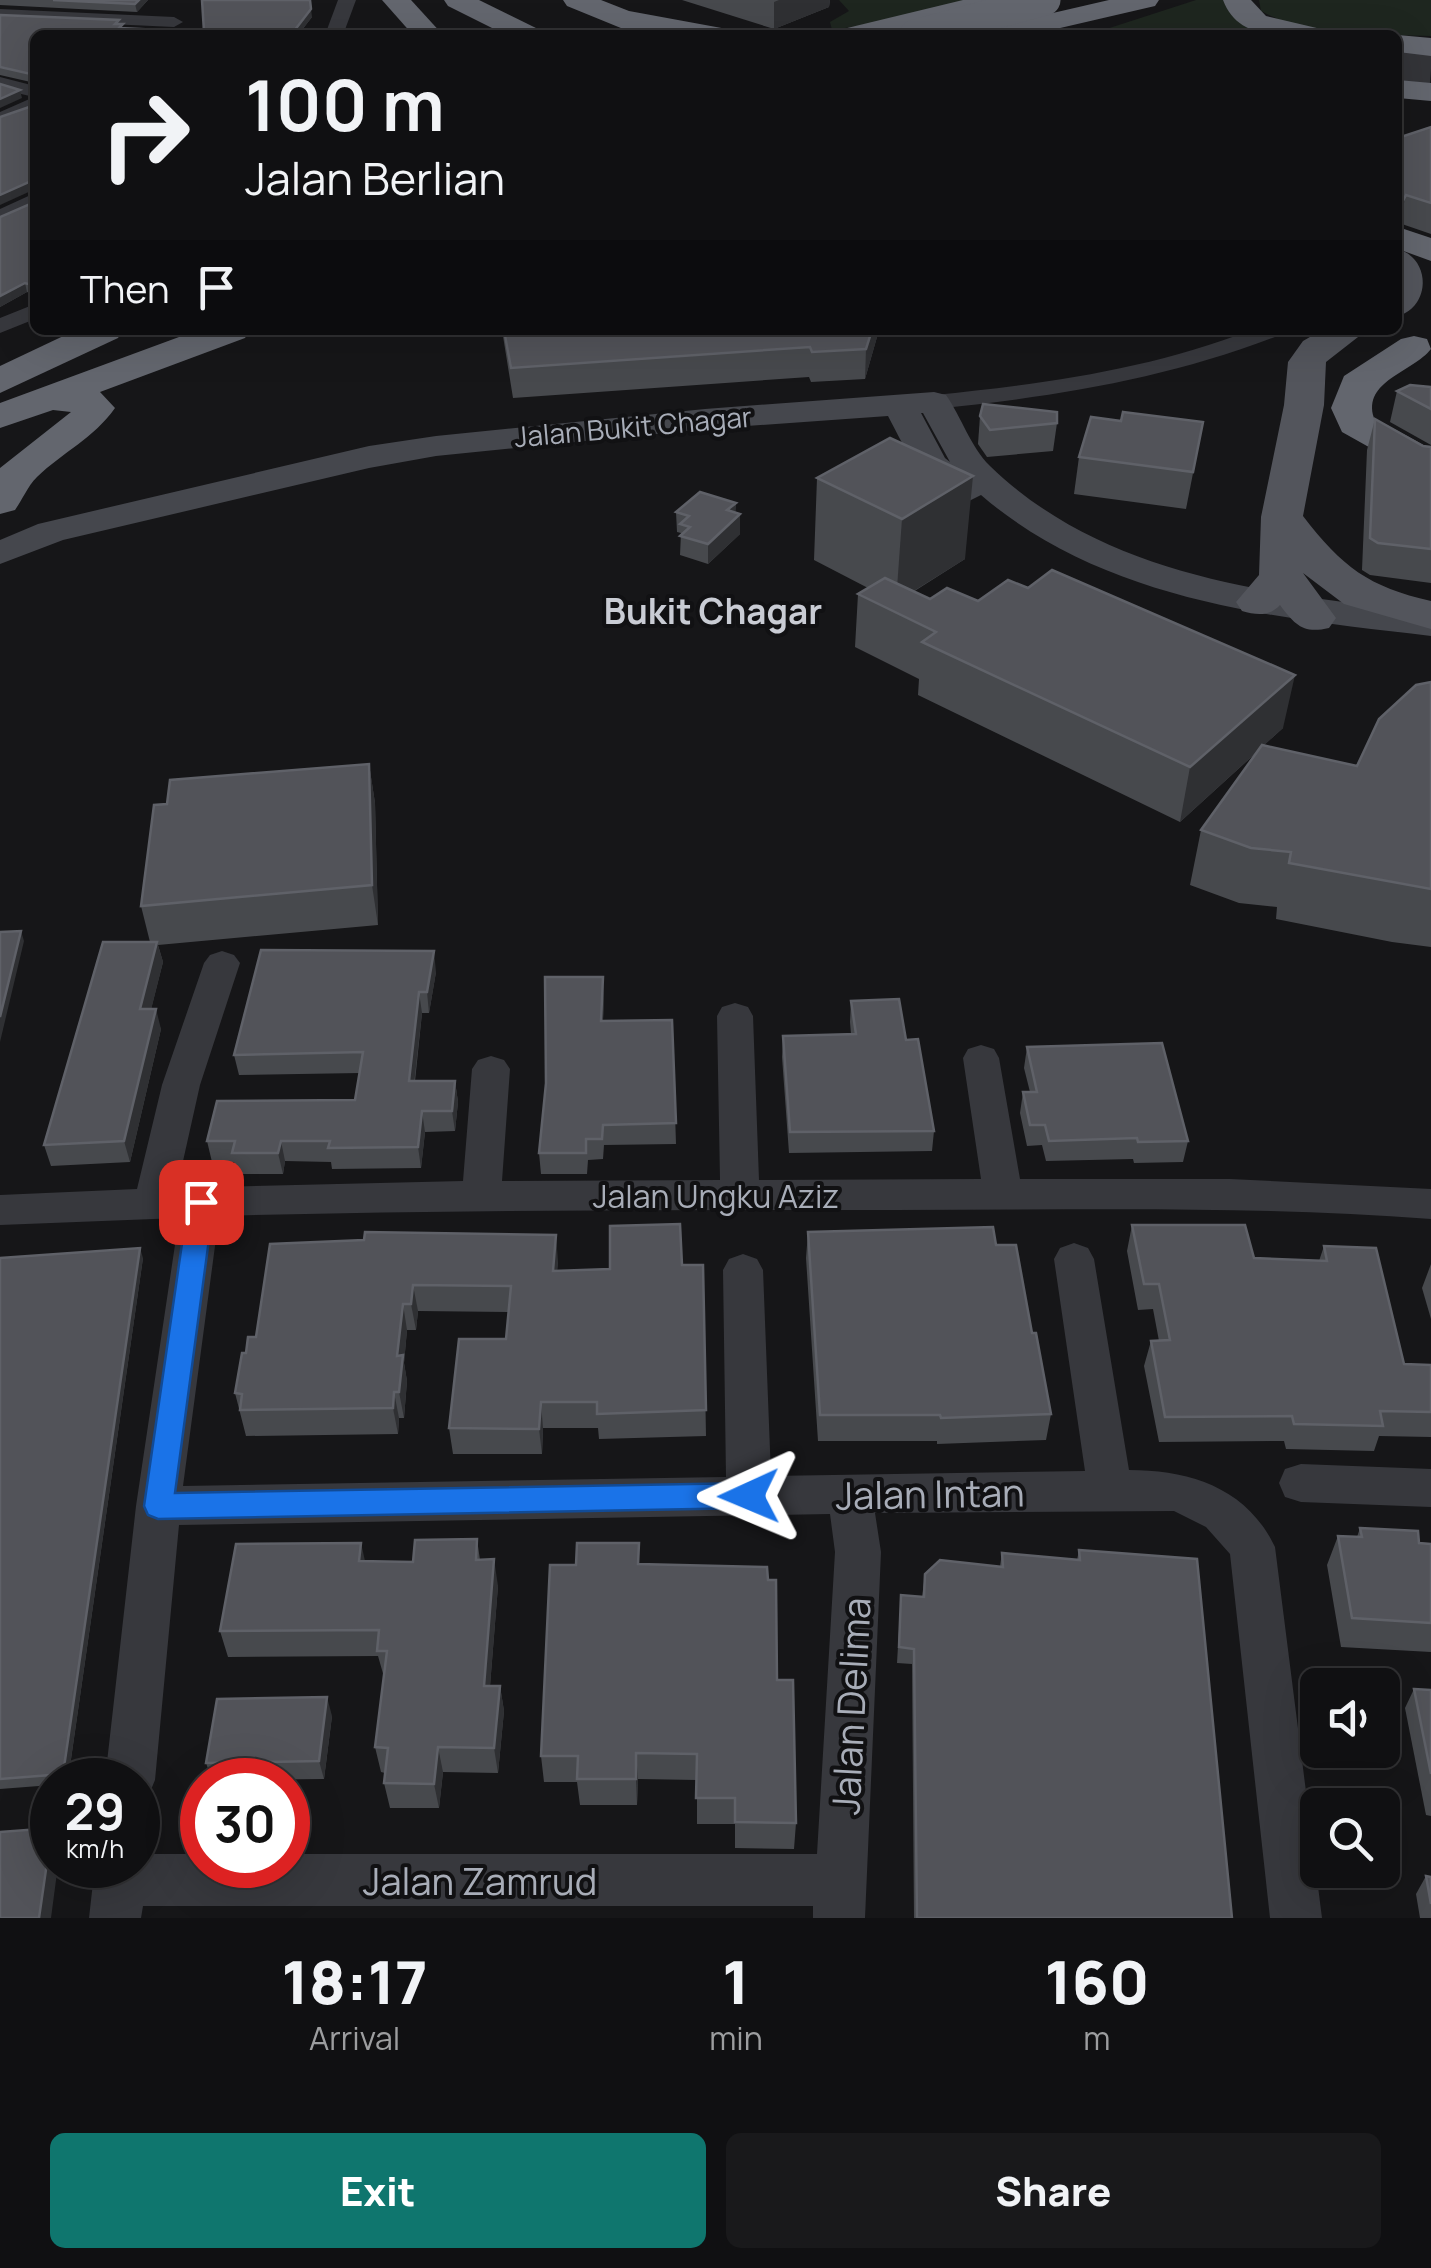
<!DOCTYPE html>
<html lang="en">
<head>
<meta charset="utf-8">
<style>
  :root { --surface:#101012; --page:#19191b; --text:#f1f3f6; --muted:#9c9d9f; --line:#303032; --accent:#0f766e }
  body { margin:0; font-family:Manrope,sans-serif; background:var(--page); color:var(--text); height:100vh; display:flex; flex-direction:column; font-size:38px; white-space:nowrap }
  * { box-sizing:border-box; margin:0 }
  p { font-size:32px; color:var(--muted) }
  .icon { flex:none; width:55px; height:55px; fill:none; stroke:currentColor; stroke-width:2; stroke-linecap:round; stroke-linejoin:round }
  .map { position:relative; height:1918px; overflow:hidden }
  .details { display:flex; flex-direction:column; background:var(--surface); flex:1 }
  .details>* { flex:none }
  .guide { position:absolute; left:30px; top:30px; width:1372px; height:305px; border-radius:15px; box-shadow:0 10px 40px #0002,0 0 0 2px var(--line); background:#101012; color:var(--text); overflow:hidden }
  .controls { position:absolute; left:1300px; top:1668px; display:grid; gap:20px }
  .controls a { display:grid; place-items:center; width:100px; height:100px; border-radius:15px; background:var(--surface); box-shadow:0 10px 40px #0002,0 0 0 2px var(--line); font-size:50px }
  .speed { position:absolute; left:30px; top:1758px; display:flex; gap:20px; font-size:50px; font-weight:700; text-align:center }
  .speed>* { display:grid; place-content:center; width:130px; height:130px; border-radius:50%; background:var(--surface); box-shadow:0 10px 40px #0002,0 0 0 2px var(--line); line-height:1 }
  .speed small { font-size:25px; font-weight:400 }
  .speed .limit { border:15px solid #d22; background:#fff; color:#111 }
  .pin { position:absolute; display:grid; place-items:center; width:85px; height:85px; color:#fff; margin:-42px; border-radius:20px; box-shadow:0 5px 15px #0006 }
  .me { position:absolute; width:110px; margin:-55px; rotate:269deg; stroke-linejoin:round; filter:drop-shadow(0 0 8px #0008) }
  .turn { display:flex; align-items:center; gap:35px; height:210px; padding:0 50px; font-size:45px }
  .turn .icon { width:130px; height:130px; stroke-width:2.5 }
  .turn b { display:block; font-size:70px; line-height:85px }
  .then { display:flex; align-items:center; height:95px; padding:0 50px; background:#0003; gap:20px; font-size:38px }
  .eta { display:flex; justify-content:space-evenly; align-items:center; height:170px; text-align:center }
  .eta b { font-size:60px; font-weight:800; line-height:70px }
  .action { display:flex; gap:20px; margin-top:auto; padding:20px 50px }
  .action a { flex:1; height:115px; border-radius:15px; background:var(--accent); color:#fff; font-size:40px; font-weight:800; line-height:115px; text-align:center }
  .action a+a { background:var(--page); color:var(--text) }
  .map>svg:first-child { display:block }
</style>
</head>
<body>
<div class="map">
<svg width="1431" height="1918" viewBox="0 0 1431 1918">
  <rect width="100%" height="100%" fill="#161618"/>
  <!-- green -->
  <g fill="#1e261f">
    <path d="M839 0H975L903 19 832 30 830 22 849 11Z"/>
    <path d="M1196 0H1225C1228 25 1259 29 1279 35H1088Z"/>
    <path d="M1259 0H1431V36C1373 34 1313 39 1261 11Z"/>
  </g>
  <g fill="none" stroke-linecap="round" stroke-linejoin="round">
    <!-- highway-tunnel -->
    <path stroke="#333438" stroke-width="31" stroke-dasharray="31 16" stroke-linecap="butt" d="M1401 67 1431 69"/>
    <!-- street -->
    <g fill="#37383d" fill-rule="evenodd">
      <path d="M338 0H356L343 35H325Z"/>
      <path d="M0 9 174 17 183 22 174 27 0 19Z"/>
      <path d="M0 77 35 86V110L0 125V112L34 97 0 89Z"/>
      <path d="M35 193V207L0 223V209Z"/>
      <path d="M35 304V319L0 333V318Z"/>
      <path d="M1251 330H1284L1280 335C1168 379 1053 397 934 409L922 402 934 395C1042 384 1149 370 1251 330Z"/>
      <path d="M222 951 234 955 240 963 200 1085 177 1188 463 1181 472 1069 478 1060 491 1056 504 1060 510 1069 502 1181 720 1180 717 1016 722 1007 735 1003 748 1007 753 1016 759 1180 981 1179 963 1058 968 1049 981 1045 994 1049 999 1058 1020 1179H1230L1431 1189V1219C1252 1205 1073 1210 893 1210 668 1210 444 1210 219 1216L183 1486 726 1477 723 1270 729 1259 743 1254 757 1259 763 1270 771 1476 1085 1471 1054 1259 1060 1248 1074 1243 1088 1248 1094 1259 1129 1470C1190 1470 1247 1488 1275 1547L1322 1918H1270L1230 1554 1206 1527 1174 1511 875 1513 881 1552 865 1918H813V1906H143L141 1918H89L95 1865H138V1846L142 1854H202V1865H288V1854H817L835 1552 830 1514 179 1525 155 1780 148 1797 138 1801V1780H105L136 1506 179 1218 0 1225V1195L137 1189 162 1085 204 963 210 955Z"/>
      <path d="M1301 1464 1431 1469V1507L1301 1502 1285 1497 1279 1483 1285 1469Z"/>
    </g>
    <!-- secondary -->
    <path fill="#45474d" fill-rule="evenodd" d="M934 392 946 395C962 418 970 446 990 466 1107 579 1277 595 1431 612V636C1275 618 1104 601 981 495L965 503C924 493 906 450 888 416L705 429 436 456 369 468 63 540 0 564V540L38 524 369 446 436 436 705 409ZM921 413H923L950 462 945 458Z"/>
    <!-- primary -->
    <g fill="#53555c" fill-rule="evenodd">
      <path d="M1398 249C1431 259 1431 306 1398 316Z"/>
      <path d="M1322 330H1367L1326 362 1324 405 1303 516C1342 567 1369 587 1431 601V629L1344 604 1303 573 1336 618 1329 628C1303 634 1295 625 1280 605 1269 617 1256 615 1242 611L1236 602 1259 575 1261 517 1284 405 1288 362 1303 341Z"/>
    </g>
    <!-- highway -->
    <g fill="#63666e" fill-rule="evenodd">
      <path d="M382 0H411L443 35H413Z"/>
      <path d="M444 0H479L538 29 542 35H506L448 6Z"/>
      <path d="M563 0H601L629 11 727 29 731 35H638L567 6Z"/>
      <path d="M963 0H987L991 5 987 11 888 35H839L843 29Z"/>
      <path d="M1109 0H1159L1155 6 1030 35H979L983 29Z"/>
      <path d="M1223 0H1251L1266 16 1321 29 1325 35C1288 35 1239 43 1223 0Z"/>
      <path d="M1398 35 1431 38V56L1398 52Z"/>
      <path d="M1398 80 1431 83V101L1398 98Z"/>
      <path d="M1398 227 1431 238V261L1398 249Z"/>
      <path d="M76 330H123L118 338 0 393V366Z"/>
      <path d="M198 330H250L245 338 100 392 115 408C94 438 63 452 37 477 27 487 23 499 15 510L0 514V468L71 412 53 410 0 428V403Z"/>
      <path d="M1414 336 1427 339 1431 349C1413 372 1362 381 1374 418L1431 449V477L1417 474 1342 432 1331 408 1344 376 1401 339Z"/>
    </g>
    <!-- highway-bridge -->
    <path stroke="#63666e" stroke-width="31" d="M915 35 1045 0"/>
  </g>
  <!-- wall -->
  <g fill="#47494d">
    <path d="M0 0H148L137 12 0 5Z"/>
    <path d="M682 0H830L829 7 774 29Z"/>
    <path d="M0 15 119 24 123 28 204 32 312 17 298 35H35V83L0 75Z"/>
    <path d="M1431 127V234L1399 223 1398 227V138Z"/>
    <path d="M35 195V295L27 292 0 307V217L35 202Z"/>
    <path d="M502 330H879L865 379 811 382 809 377 513 398Z"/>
    <path d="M1431 387V445L1390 422 1397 391Z"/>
    <path d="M980 416 1057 423 1053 451 987 457 978 444Z"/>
    <path d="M1375 419 1423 446 1431 447V583L1370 575 1362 570 1367 450Z"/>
    <path d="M1203 422 1186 509 1074 494 1079 457Z"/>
    <path d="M890 438 965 559 913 592 930 599 978 601 1283 728 1264 745 1357 766 1431 682V947L1392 942 1276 919 1277 907 1239 903 1190 885 1201 830 1258 751 1180 822 918 695 919 679 855 647 858 594 868 588 814 560 817 478Z"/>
    <path d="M736 503 735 513 740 534 708 564 680 555 681 533 677 532 676 512Z"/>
    <path d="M369 764 375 803 378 925 158 945 163 962 151 1009 161 1029 130 1162 51 1166 44 1145 150 942 141 906Z"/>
    <path d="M436 972 429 1013H422L415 1081H455L458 1102 455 1131 425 1132 421 1168 332 1169 331 1162 285 1161 283 1174H237L234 1162H212L207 1141 355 1100 360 1073 239 1075 234 1055Z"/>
    <path d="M604 997 603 1021 672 1020 676 1144 604 1145 603 1159 588 1160 587 1174H541L539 1153Z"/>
    <path d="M851 1001 906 1040 934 1131 932 1151 789 1153 782 1057 783 1036 851 1034 850 1022Z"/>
    <path d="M1027 1047 1188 1141 1183 1162 1134 1163 1133 1159 1046 1161 1042 1145 1027 1146 1020 1113 1023 1092H1030L1024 1068Z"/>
    <path d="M1132 1225 1254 1258 1319 1261 1324 1246 1404 1364 1431 1365V1437L1379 1436 1374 1451 1286 1449 1284 1441 1159 1442 1144 1366 1151 1341H1159L1153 1309 1138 1310 1127 1251Z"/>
    <path d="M808 1232 996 1245 1032 1333 1051 1414 1046 1440 937 1444V1441H818L806 1258Z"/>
    <path d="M270 1244 558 1261 557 1271 703 1265 706 1436 599 1439 598 1428H543L542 1454H453L449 1428 506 1339 508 1312 418 1311 416 1330H407L404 1363 407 1381 404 1418H399L398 1434 246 1436 235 1393 246 1353 256 1337Z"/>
    <path d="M0 1258H143L68 1780H52V1785L0 1789Z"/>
    <path d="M1431 1264V1319L1422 1288Z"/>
    <path d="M1360 1528 1419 1543 1431 1544V1652L1341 1647 1327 1565 1338 1536 1357 1537Z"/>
    <path d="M477 1539 480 1560 498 1586 490 1686H500L504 1711 498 1773 443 1772 439 1808H390L384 1783 385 1773 381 1772 375 1747 384 1677 378 1656 228 1657 220 1631 365 1561 413 1562Z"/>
    <path d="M1079 1550 1232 1918H914L912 1664 897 1663 901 1595 922 1597 925 1574 1000 1566 1002 1553 1077 1560Z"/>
    <path d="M640 1564 777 1680 796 1823 794 1849 735 1848V1824H697V1780L638 1779 637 1805H580L577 1782H544L541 1756Z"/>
    <path d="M1414 1689 1431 1690V1816L1426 1815 1405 1708Z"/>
    <path d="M332 1716 324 1779 212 1780 206 1763Z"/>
    <path d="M1426 1876 1431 1877V1918H1420L1416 1894Z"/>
  </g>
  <!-- shaded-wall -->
  <g fill="#2f3033">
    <path d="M139 0H148L137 12 135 4Z"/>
    <path d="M779 0H830L829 7 774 29V2Z"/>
    <path d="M311 9 312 17 298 35H291Z"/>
    <path d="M20 90 22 98 0 108V99Z"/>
    <path d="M31 181 33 190 0 205V195Z"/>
    <path d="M1406 195 1398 227 1401 205Z"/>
    <path d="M25 283 27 292 0 307V296Z"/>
    <path d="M872 330H879L865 379 866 349Z"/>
    <path d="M973 476 965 559 896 602 902 519Z"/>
    <path d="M736 503 735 519 740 514V534L708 564V544L727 510Z"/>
    <path d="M1295 675 1283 728 1180 822 1190 767Z"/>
    <path d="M369 764 375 803 378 925 372 885Z"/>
    <path d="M21 931 24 941 0 1042V1017Z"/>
    <path d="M157 942 163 962 146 1030 140 1009Z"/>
    <path d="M434 951 436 972 429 1013 427 992Z"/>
    <path d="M603 977 604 997 602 1042 601 1021Z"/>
    <path d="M419 992 422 1013 412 1102 409 1081Z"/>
    <path d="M156 1009 161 1029 130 1162 124 1141Z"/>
    <path d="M455 1081 458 1102 455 1131 452 1111Z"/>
    <path d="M422 1111 425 1132 421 1168 418 1147Z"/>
    <path d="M281 1141 285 1161 283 1174 278 1153Z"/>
    <path d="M556 1235 558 1261 555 1297 553 1271Z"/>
    <path d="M140 1248 143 1258 68 1780H65L63 1774Z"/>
    <path d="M413 1285 418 1311 416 1330 411 1304Z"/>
    <path d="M403 1304 407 1330 404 1363 407 1381 404 1418 399 1392 397 1356Z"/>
    <path d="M394 1392 399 1418 398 1434 393 1408Z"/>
    <path d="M541 1402 543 1428 542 1454 539 1429Z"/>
    <path d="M361 1543 367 1570 359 1561Z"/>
    <path d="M494 1559 498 1586 488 1711 484 1686Z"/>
    <path d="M500 1686 504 1711 498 1773 494 1748Z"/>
    <path d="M327 1697 332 1716 324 1779 319 1761Z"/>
    <path d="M438 1747 443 1772 439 1808 434 1784Z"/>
    <path d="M636 1753 638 1779 637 1805 636 1779Z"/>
    <path d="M52 1828V1865H58L51 1918H39Z"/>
  </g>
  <!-- building -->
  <g fill="#525359" stroke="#5f6168" stroke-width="2.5">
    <path d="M53 0H139L135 4Z"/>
    <path d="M202 0H310L311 9 291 35H35V75L0 67V15L119 20 115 24H123L119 28 204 32Z"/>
    <path d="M0 84 20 90 0 99Z"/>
    <path d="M35 98V182L31 181 0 195V117L35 105Z"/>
    <path d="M1431 127V203L1406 195 1401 205 1398 204V138Z"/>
    <path d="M35 195V286L25 283 0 296V217L35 202Z"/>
    <path d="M504 330H872L866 349 812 352 810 347 511 368Z"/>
    <path d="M1410 385 1431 387V409L1397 391Z"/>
    <path d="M983 404 1057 412V423L990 430 980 416Z"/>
    <path d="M1123 412 1203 422 1193 472 1079 457 1091 417 1121 421Z"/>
    <path d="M1375 419 1423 446 1431 447V549L1378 543 1370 538Z"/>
    <path d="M890 438 973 476 902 519 817 478Z"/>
    <path d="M700 492 736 503 727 510 740 514 708 544 680 536 690 527 680 524 689 516 676 512Z"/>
    <path d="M1052 570 1295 675 1190 767 922 642 936 632 858 594 885 578 930 599 947 588 978 601 1008 580 1028 588Z"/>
    <path d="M1431 682V889L1289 863 1291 852 1251 848 1201 830 1262 745 1357 766 1379 719 1416 685Z"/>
    <path d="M369 764 372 885 141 906 154 805 167 804 170 780Z"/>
    <path d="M21 931 0 1017V932Z"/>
    <path d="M103 942H157L140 1009H156L124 1141 44 1145Z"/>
    <path d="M261 950 434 951 427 992H419L409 1081H455L452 1111H422L418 1147 328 1148 330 1141H281L278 1153H232L235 1141H207L217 1101 355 1100 363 1052 234 1055Z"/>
    <path d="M545 977H603L601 1021 672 1020 676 1123 603 1125 602 1139H586V1153H539L546 1083Z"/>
    <path d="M899 999 906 1040 918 1039 934 1131 790 1132 783 1036 856 1034 851 1001Z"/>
    <path d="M1162 1043 1188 1141 1138 1142 1137 1138 1049 1141 1045 1125H1030L1023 1092H1037L1027 1047Z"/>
    <path d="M680 1224 682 1265H703L706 1410 597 1414V1402H541L539 1429 449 1428 459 1339H506L511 1286 413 1285 411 1304H403L397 1356 403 1355 399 1392H394L393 1408 240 1410 242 1394 235 1393 242 1353H246L248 1337H256L270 1244 364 1240 365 1232 556 1235 553 1271 610 1269V1226Z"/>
    <path d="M1132 1225H1245L1254 1258 1327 1261 1324 1246 1376 1248 1404 1364 1431 1365V1412L1380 1411 1383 1426 1294 1424 1292 1416 1165 1417 1151 1341 1170 1340 1159 1284H1144Z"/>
    <path d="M993 1227 996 1245H1016L1032 1333H1036L1051 1414 941 1418 940 1415H820L808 1232Z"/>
    <path d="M140 1248 63 1774 0 1779V1258Z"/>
    <path d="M1360 1528 1418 1531 1419 1543 1431 1544V1623L1352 1618 1338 1536 1362 1537Z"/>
    <path d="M477 1539 476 1560 494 1559 484 1686H500L494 1748 438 1747 434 1784 384 1783 388 1748 375 1747 387 1651H377L379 1630 220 1631 236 1544 361 1543 359 1561 413 1562 415 1540Z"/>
    <path d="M577 1543H639L638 1564 767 1567 768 1580H776L777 1680H793L796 1823 735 1822V1798H696L697 1754 636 1753V1779H577L578 1756H541L550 1565H576Z"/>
    <path d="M1079 1550 1197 1559 1232 1918H917L914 1649 899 1647 901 1595 924 1597 925 1574 940 1560 1003 1567 1002 1553 1080 1560Z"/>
    <path d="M1414 1689 1431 1690V1774Z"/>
    <path d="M327 1697 319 1761 206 1763 217 1699Z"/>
    <path d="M52 1828 39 1918H0V1832Z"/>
    <path d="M1426 1876 1431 1877V1904Z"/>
  </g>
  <!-- route -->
  <path fill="#1a73e8" stroke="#114b97" stroke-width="2.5" d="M201 1192 210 1195 214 1202 175 1493 749 1483 760 1487 764 1496 760 1504 749 1508 158 1519 148 1515 144 1506 188 1202 192 1195Z"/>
  <g text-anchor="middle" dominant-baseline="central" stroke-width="8" stroke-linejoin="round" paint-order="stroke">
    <!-- far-street labels -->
    <g font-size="28" fill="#a8adb8" stroke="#111113">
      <text transform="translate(633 426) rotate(-5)">Jalan Bukit Chagar</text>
    </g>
    <!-- street labels -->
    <g font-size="32" fill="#a8adb8" stroke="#111113">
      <text x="716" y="1196">Jalan Ungku Aziz</text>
    </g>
    <!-- neighbourhood labels -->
    <g font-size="35" font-weight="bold" fill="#c9ccd4" stroke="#111113">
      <text x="713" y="611">Bukit Chagar</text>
    </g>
    <!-- near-street labels -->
    <g font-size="38" fill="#a8adb8" stroke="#111113">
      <text transform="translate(930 1493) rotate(-1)">Jalan Intan</text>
      <text transform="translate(850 1706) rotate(-87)">Jalan Delima</text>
      <text x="480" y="1880">Jalan Zamrud</text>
    </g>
  </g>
</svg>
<div class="controls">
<a><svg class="icon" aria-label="sound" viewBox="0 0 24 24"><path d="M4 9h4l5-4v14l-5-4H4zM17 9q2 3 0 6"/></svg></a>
<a><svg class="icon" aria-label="search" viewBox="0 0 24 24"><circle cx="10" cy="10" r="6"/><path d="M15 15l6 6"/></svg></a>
</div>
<div class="speed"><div>29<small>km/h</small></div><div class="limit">30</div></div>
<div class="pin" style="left:201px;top:1202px;background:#d93025"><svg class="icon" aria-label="arrive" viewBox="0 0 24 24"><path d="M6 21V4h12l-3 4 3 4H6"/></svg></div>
<svg class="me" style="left:749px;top:1496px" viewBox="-20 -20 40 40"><path d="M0-17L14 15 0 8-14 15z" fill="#1a73e8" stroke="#fff" stroke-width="4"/></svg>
<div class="guide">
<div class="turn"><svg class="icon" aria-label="right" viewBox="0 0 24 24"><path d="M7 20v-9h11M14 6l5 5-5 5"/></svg><div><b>100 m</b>Jalan Berlian</div></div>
<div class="then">Then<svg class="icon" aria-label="arrive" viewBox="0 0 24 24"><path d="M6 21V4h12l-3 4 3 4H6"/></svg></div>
</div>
</div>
<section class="details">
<div class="eta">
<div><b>18:17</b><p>Arrival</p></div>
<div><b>1</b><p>min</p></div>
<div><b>160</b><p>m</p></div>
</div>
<div class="action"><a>Exit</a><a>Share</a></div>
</section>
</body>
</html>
